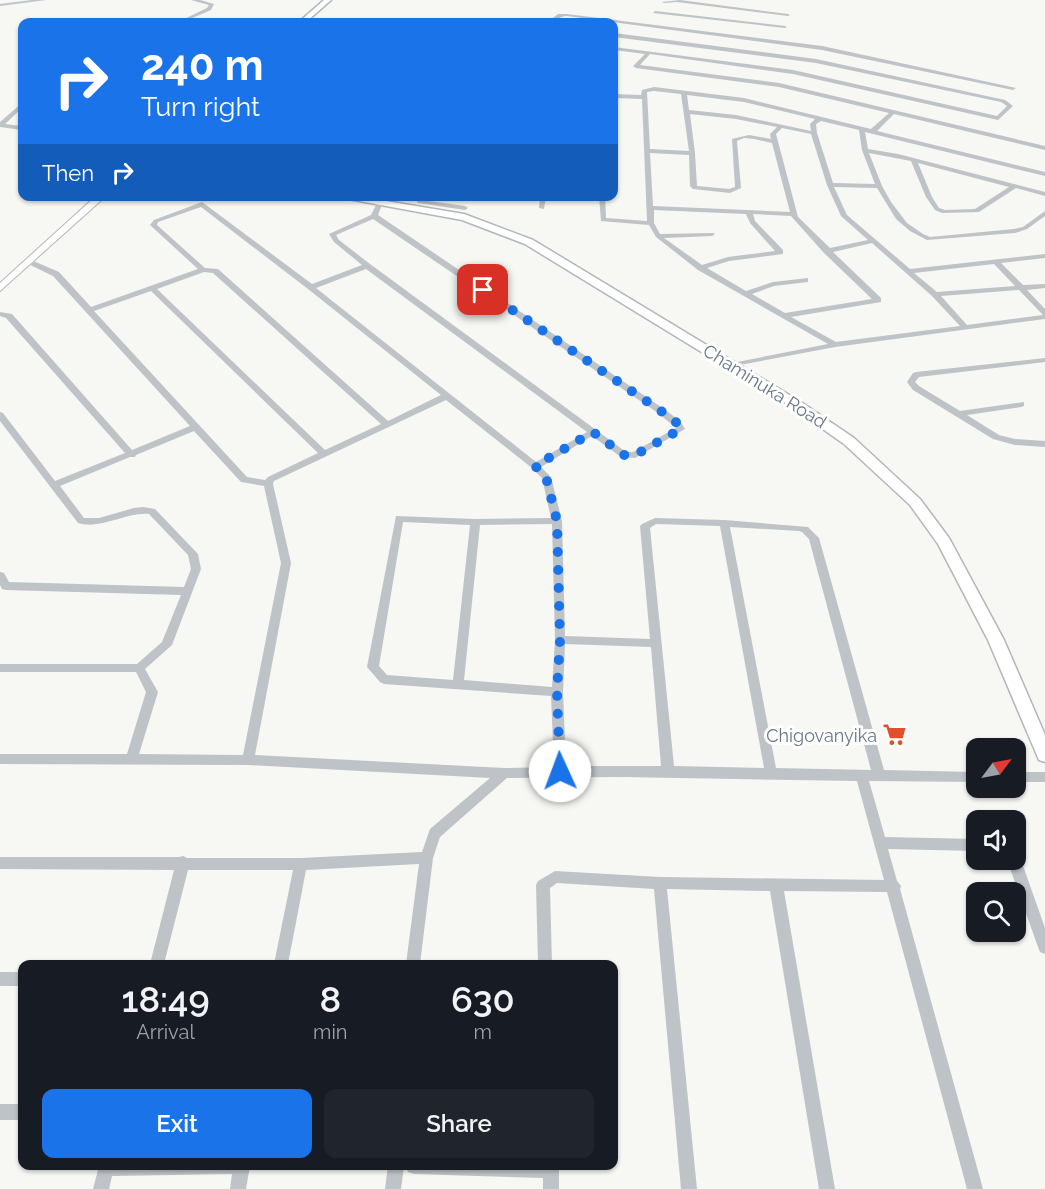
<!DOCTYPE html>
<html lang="en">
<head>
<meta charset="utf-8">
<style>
  :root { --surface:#171b24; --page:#20242c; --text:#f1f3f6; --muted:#9ea1a6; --accent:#1a73e8 }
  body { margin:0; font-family:Raleway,sans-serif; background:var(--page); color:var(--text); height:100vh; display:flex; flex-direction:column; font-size:22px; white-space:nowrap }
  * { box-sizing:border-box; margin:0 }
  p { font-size:20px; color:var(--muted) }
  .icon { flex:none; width:33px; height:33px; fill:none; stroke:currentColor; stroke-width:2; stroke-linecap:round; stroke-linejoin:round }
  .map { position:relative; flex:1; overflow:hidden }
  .details { position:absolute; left:18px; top:960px; width:600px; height:210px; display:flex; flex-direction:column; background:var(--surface); border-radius:12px; box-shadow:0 2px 4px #0004 }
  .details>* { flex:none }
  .hud { position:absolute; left:18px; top:18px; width:600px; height:183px; border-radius:12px; box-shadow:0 2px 4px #0004; background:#1a73e8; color:#fff; overflow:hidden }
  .needle { width:39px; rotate:58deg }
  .tools { position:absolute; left:966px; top:738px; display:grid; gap:12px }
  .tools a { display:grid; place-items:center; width:60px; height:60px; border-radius:12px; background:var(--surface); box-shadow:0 2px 4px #0004; font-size:30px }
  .pin { position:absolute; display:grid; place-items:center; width:51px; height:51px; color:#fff; margin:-26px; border-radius:12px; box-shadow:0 3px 9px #0006 }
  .me { position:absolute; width:66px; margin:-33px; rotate:358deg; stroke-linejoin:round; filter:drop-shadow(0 0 4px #0008) }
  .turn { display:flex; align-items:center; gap:21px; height:126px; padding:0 24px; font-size:27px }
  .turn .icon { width:78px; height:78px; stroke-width:2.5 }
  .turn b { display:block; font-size:42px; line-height:51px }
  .then { display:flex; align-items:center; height:57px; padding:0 24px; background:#0003; gap:12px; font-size:22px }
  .eta { display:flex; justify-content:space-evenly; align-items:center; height:102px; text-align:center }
  .eta b { font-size:36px; font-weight:600; line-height:42px }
  .primary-button { display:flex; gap:12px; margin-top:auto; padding:12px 24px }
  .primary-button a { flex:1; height:69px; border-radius:12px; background:var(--accent); color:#fff; font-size:24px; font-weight:600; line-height:69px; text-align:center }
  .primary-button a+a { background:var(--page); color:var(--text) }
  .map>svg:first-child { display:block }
</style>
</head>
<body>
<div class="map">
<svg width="1045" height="1189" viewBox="0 0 1045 1189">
  <rect width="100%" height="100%" fill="#f7f7f4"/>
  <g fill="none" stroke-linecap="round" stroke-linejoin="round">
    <defs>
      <path id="secondary" d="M96 196H106L0 291V283Z"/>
      <g id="primary">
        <path d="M324 0H331L306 22H299Z"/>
        <path d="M332 196H356L464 214 533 240 801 402 854 438 920 499 949 538 1004 640 1045 735V762L1039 760 988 640 938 544 910 505 844 444 793 408 525 244 462 220Z"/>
      </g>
    </defs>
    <!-- secondary casing -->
    <use href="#secondary" stroke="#b1b7bb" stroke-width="2"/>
    <!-- primary casing -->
    <use href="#primary" stroke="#b2b7bb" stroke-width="3"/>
    <!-- minor -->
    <g fill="#bec3c7" fill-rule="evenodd">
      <path d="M32 0H46L0 6V4Z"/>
      <path d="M191 0H200L214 4 211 10 183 22H178L207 8 209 5Z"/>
      <path d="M680 0 788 14 790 15 788 16 677 2 664 3 662 2Z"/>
      <path d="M655 11 785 26 787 27 785 28 653 13Z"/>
      <path d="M558 14H567L822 46 1016 88 1013 90 822 50 567 16C559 16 555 22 548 22Z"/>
      <path d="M614 33 816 59 1005 100 1013 106 998 120 793 74 650 54 640 65 779 83 1045 146V150L894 114 877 131 1045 172V176L865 132 868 149 898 154 1045 192V196L1016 188 979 212 942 213 935 210 926 197 911 161 869 153 882 186 891 202 907 223 923 234 930 237 1014 229 1023 227 1045 211V216L1027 229 1015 233 927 240 910 231 896 219 877 188 834 187 847 215 910 269 1045 254V258L1001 263 1023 285 1045 284V288L1027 290 1045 309V319L835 347 729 367V363H732L828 344 698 270 656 237 649 225 601 221 599 196H605L606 218 647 221 642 99 614 98V94L641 95 642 90 654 87 744 98 871 129 889 113 779 87 636 68 633 66 645 54 614 50V47L793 70 997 116 1007 106 1001 102 816 63 614 37ZM654 91 681 94 689 151 650 149 647 92ZM687 95 744 102 815 119 810 124 811 131 736 115 689 110ZM690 114 736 119 777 127 770 134 771 139 749 135 732 139 735 187 729 189 697 186 695 153ZM821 121 859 130 862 150 875 184 833 183 817 133 816 124ZM782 128 811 134 827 185 841 216 868 240 830 248 798 217 776 134ZM744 138 754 139 772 143 790 212 653 206 650 153 689 155 690 186 693 189 730 193 741 188 737 141ZM918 163 1009 187 975 209 945 210 939 208 932 197ZM654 210 746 214 750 223 775 251 728 257 702 265 664 238 712 236 714 235V233L660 234 654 223ZM753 214 791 216 824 253 872 299 785 313 752 294 774 286 808 282V278L773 282 746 291 707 268 729 261 783 254V250L755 221ZM872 243 932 296 960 326 836 342 791 317 881 302V298L833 252ZM994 264 1015 286 937 292 914 273ZM1019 290 1043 315 967 325 941 296Z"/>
      <path d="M22 103V108L5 124 22 126V130L0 127V122Z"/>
      <path d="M412 196H419L422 200 465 206 468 208 465 210 418 203Z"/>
      <path d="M540 196H546L544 209 539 208Z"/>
      <path d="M378 201 383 202 378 215 664 409 680 421 685 429 635 458 621 457 592 436 541 467 551 477 562 521 565 636 650 639 640 526 642 524 655 518 724 520 808 527 819 538 884 770 976 772V782L869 781 885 837 976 839V851L888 849 897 881 901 886 900 889 983 1189H967L887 892 784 891 835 1189H819L770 891 667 889 697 1189H681L654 889 557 883 550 888 552 964H538L536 885 538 881 555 871 660 877 884 880 857 781 622 777 507 778 440 837 433 858 420 964H406L419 864 306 870 288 964H274L293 870H188L164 964H150L174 870 0 869V857H179L183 856 187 858H301L422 852 430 829 490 778 248 765 0 764V754H127L146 692 136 672H0V664H137L162 642 181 595 6 590 2 589 0 585V572L4 573 9 582 184 587 191 569 188 555 149 514C124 512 103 530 78 523L0 421V412L3 413 55 481 125 453 6 318 0 316V312L12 314 132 450 190 426 53 276 24 262 31 260 59 272 91 307 198 269 150 225 154 220 202 202 312 284 362 265 334 242 329 234 371 215ZM201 207 308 289 441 395 388 421 218 269 205 268 157 225 158 222ZM373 219 658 413 676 428 633 452H626L370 264 339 240 336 235ZM366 269 587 432 536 462 316 288ZM204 272 213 273 381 424 325 450 157 289ZM151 291 318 453 268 477 265 480 247 477 94 311ZM446 400 532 468 542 478 551 518 475 519 396 516 367 667 380 682 384 684 551 696 554 767 504 768 255 755 291 563 273 484 274 481ZM194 431 241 482 264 486 281 563 243 755 139 754 158 692 145 669 172 645 201 569 198 554 155 509 143 507 134 508 99 518H84L60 486 130 457H135L136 455ZM403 522 470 525 453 680 387 675 379 666ZM552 524 555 640 552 687 464 680 480 525ZM656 524 720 526 764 768 674 766 650 528ZM730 527 799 531 802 532 809 539 871 770 776 768ZM565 644 651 647 661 766H566L563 692Z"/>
      <path d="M1045 358V362L919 377 915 382 919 386 960 411 1024 402V406L1021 407 967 415 999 435 1015 439 1045 441V447L1015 445 993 439 913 390 907 382 913 373 916 372Z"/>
      <rect x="1016" y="772" width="29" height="10"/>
      <path d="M1016 855 1019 856 1021 860 1045 928V954L1040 952 1038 947 1007 860H1016Z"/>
      <rect x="0" y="972" width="22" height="14"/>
      <rect x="0" y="1104" width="22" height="16"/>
      <path d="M99 1166H250L246 1189H230L232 1174 112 1176 109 1189H93Z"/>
      <path d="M388 1166H404L401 1189H385Z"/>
      <path d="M406 1166H559V1189H543V1178L414 1174 408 1172Z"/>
    </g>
    <!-- secondary -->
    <use href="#secondary" fill="#fff" fill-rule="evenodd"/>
    <!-- primary -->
    <use href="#primary" fill="#fff" fill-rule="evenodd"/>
  </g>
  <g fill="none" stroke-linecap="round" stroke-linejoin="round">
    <!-- route -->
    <path stroke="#1a73e8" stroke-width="10" stroke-dasharray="0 18" d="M483 290 661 411 677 423 681 429 635 455H624L593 432 535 466 546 477 557 521 560 640 557 692 560 771"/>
  </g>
  <!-- icons -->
  <defs>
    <symbol id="supermarket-bare" viewBox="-9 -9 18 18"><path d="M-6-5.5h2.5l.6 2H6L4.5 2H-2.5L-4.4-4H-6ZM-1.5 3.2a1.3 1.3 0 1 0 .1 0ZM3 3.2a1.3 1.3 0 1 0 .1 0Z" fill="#e0502c" stroke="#fff" stroke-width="2.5" paint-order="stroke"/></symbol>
  </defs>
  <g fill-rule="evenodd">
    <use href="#supermarket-bare" x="878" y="718" width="33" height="33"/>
  </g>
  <g text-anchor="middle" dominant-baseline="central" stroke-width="6" stroke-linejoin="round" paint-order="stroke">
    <!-- street labels -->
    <g font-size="18" fill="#677885" stroke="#fff">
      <text transform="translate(765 386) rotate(32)">Chaminuka Road</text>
    </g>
    <!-- poi labels -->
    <g font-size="18" fill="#677885" stroke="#fff" text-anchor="end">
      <text x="877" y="735">Chigovanyika</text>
    </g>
  </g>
</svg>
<div class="tools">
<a><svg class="needle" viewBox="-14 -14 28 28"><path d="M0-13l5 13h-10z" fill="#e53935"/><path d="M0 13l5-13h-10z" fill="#9ea1a6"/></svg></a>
<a><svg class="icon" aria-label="sound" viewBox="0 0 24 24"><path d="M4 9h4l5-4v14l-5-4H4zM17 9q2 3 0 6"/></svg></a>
<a><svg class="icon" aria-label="search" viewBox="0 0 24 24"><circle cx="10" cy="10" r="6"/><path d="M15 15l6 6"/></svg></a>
</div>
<div class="pin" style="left:483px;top:290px;background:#d93025"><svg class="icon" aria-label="arrive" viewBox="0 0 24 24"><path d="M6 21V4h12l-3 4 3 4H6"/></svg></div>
<svg class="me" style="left:560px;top:771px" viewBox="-20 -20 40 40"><circle r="19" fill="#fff"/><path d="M0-13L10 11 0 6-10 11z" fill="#1a73e8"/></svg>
<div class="hud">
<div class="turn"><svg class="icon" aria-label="right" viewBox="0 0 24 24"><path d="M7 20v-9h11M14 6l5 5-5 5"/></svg><div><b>240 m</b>Turn right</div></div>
<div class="then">Then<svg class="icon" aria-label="right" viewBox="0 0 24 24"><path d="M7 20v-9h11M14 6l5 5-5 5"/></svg></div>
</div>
<section class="details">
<div class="eta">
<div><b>18:49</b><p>Arrival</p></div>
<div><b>8</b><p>min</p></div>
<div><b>630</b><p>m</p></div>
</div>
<div class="primary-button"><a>Exit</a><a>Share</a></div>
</section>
</div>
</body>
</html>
